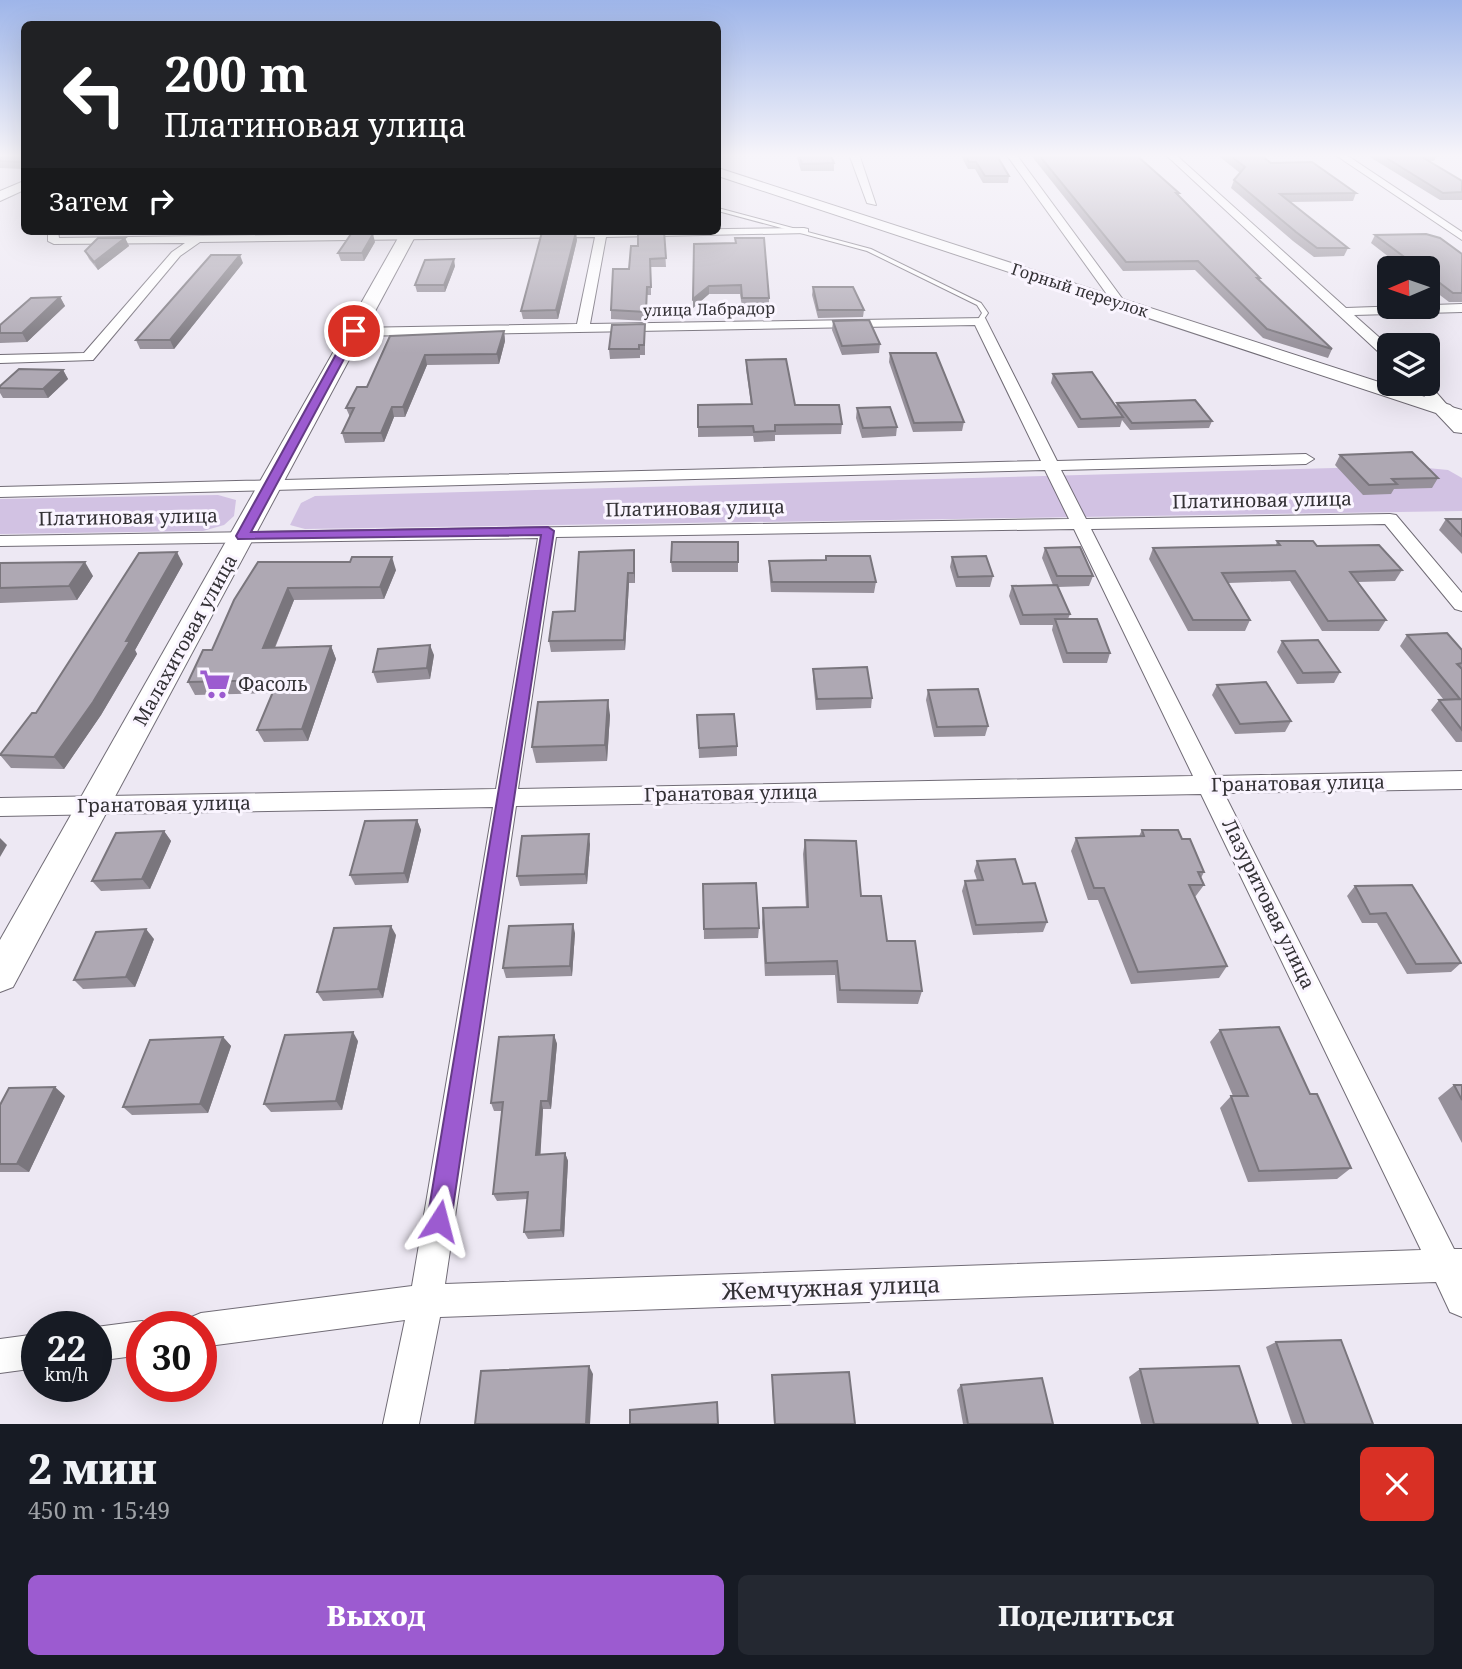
<!DOCTYPE html>
<html lang="ru">
<head>
<meta charset="utf-8">
<style>
  :root { --surface:#171b24; --page:#242831; --text:#f1f3f6; --muted:#9ea1a6; --accent:#9c5bd0 }
  body { margin:0; font-family:"Noto Serif",serif; background:var(--page); color:var(--text); height:100vh; display:flex; flex-direction:column; font-size:26px; white-space:nowrap }
  * { box-sizing:border-box; margin:0 }
  p { font-size:23px; color:var(--muted) }
  .icon { flex:none; width:38px; height:38px; fill:none; stroke:currentColor; stroke-width:2; stroke-linecap:round; stroke-linejoin:round }
  .map { position:relative; height:1424px; overflow:hidden }
  .sheet { display:flex; flex-direction:column; background:var(--surface); flex:1 }
  .sheet>* { flex:none }
  .top-card { position:absolute; left:21px; top:21px; width:700px; height:214px; border-radius:10px; box-shadow:0 7px 28px #0002; background:#202124; color:#fff; overflow:hidden }
  .needle { width:46px; rotate:268deg }
  .tools { position:absolute; left:1377px; top:256px; display:grid; gap:14px }
  .tools a { display:grid; place-items:center; width:63px; height:63px; border-radius:10px; background:var(--surface); box-shadow:0 7px 28px #0002; font-size:35px }
  .speed { position:absolute; left:21px; top:1311px; display:flex; gap:14px; font-size:35px; font-weight:700; text-align:center }
  .speed>* { display:grid; place-content:center; width:91px; height:91px; border-radius:50%; background:var(--surface); box-shadow:0 7px 28px #0002; line-height:1 }
  .speed small { font-size:18px; font-weight:400 }
  .speed .limit { border:10px solid #d22; background:#fff; color:#111 }
  .pin { position:absolute; display:grid; place-items:center; width:60px; height:60px; color:#fff; margin:-30px; border:4px solid #fff; border-radius:50%; box-shadow:0 2px 7px #0007 }
  .me { position:absolute; width:77px; margin:-38px; rotate:9deg; stroke-linejoin:round; filter:drop-shadow(0 0 5px #0008) }
  .turn { display:flex; align-items:center; gap:24px; height:147px; padding:0 28px; font-size:32px }
  .turn .icon { width:91px; height:91px; stroke-width:2.5 }
  .turn b { display:block; font-size:49px; line-height:60px }
  .then { display:flex; align-items:center; height:66px; padding:0 28px; background:#0003; gap:14px; font-size:26px }
  .round { display:grid; place-items:center; flex:none; width:74px; height:74px; border-radius:10px; background:var(--page) }
  .summary { display:flex; align-items:center; justify-content:space-between; height:119px; padding:0 28px }
  h1 { font-size:42px; font-weight:800; line-height:52px }
  .button { display:flex; gap:14px; margin-top:auto; padding:14px 28px }
  .button a { flex:1; height:80px; border-radius:10px; background:var(--accent); color:#fff; font-size:28px; font-weight:800; line-height:80px; text-align:center }
  .button a+a { background:var(--page); color:var(--text) }
  .map>svg:first-child { display:block }
</style>
</head>
<body>
<div class="map">
<svg width="1462" height="1424" viewBox="0 0 1462 1424">
  <rect width="100%" height="100%" fill="#ede8f3"/>
  <!-- green -->
  <g fill="#d2c2e3">
    <path d="M1407 466 1448 470 1462 478V511L305 529 290 525 301 503 315 496Z"/>
    <path d="M218 495 236 500 234 516 224 525 203 531 0 534V499Z"/>
  </g>
  <g fill="none" stroke-linecap="round" stroke-linejoin="round">
    <defs>
      <path id="lane" d="M718 208 871 249 981 303 988 313 982 322H978L977 321 982 313 977 305 867 251 718 211Z"/>
      <g id="street">
        <path d="M849 154H859L876 205 867 203Z"/>
        <path d="M1006 154H1016L1124 301V307H1116Z"/>
        <path d="M1165 154H1175L1346 308 1462 304V312L1354 315 1390 347V359L1385 358Z"/>
        <path d="M1334 154H1345L1462 232V240Z"/>
        <path d="M804 228 808 229V233L606 237 590 324 985 318 1057 461 1306 454 1314 459 1306 464 1061 470 1086 519 1390 514 1396 515 1462 593V611L1455 609 1385 524 1091 529 1216 776 1462 771V789L1224 793 1454 1249H1462V1317L1450 1312 1436 1282 440 1317 419 1424H383L405 1320 201 1347V1326H186L189 1318 201 1313 412 1286 493 807 0 816V798L496 789 538 538 0 546V536L1069 519 1045 470 0 497V487L1041 461 975 325 354 336 347 332 354 328 577 324 595 237 200 242 180 256 93 360 0 363V355L84 353 172 252 185 243 54 244 48 241V231H58L59 238ZM1074 529 1193 776 518 789 556 537ZM1201 794 1421 1250 445 1284 516 806Z"/>
        <path d="M1413 383H1428L1448 406 1462 410V419L1438 412Z"/>
        <path d="M142 1321 154 1326H142V1355L96 1361V1327Z"/>
        <path d="M37 1334V1368L0 1373V1339Z"/>
      </g>
      <g id="secondary">
        <path d="M718 168 1450 405 1462 415V433L1454 432 1436 413 718 176Z"/>
        <path d="M24 181V190L0 201V191Z"/>
        <path d="M402 231H418L13 987 0 992V940Z"/>
      </g>
    </defs>
    <!-- lane casing -->
    <use href="#lane" stroke="#716c76" stroke-width="2"/>
    <!-- street casing -->
    <use href="#street" stroke="#716c76" stroke-width="2"/>
    <!-- secondary casing -->
    <use href="#secondary" stroke="#716c76" stroke-width="2"/>
    <!-- lane -->
    <use href="#lane" fill="#fff" fill-rule="evenodd"/>
    <!-- street -->
    <use href="#street" fill="#fff" fill-rule="evenodd"/>
    <!-- secondary -->
    <use href="#secondary" fill="#fff" fill-rule="evenodd"/>
  </g>
  <!-- wall -->
  <g fill="#96909a">
    <path d="M24 154V169L0 168V158Z"/>
    <path d="M796 154H830L834 163V171H801Z"/>
    <path d="M960 154H996L1009 176 1008 183H983L975 169H968Z"/>
    <path d="M1030 154H1135L1179 193 1178 195 1260 278 1259 280 1332 349 1328 358 1263 338 1195 270 1123 271Z"/>
    <path d="M1221 154H1259L1271 163 1356 193 1353 201 1290 202 1348 248 1344 256 1314 257 1293 241 1231 188 1234 180 1240 173 1220 157Z"/>
    <path d="M1365 154H1438L1434 161H1428L1462 181V200H1440Z"/>
    <path d="M113 231H148L144 234 114 235Z"/>
    <path d="M664 231 666 267H651V295H647L646 321 611 319V310L638 246Z"/>
    <path d="M1375 235 1462 254V302H1449L1428 286V268H1403L1371 243Z"/>
    <path d="M125 238 129 246 98 270 89 259 85 251Z"/>
    <path d="M577 240 558 319H523L521 311Z"/>
    <path d="M375 242 364 261H341L338 253Z"/>
    <path d="M694 244 769 298V306L742 307 740 294H709L693 308Z"/>
    <path d="M243 263 174 349H140L136 340Z"/>
    <path d="M455 266 445 292H417L415 285Z"/>
    <path d="M813 287 864 310 863 317 818 318 812 295Z"/>
    <path d="M60 297 65 306 27 342 0 343V325Z"/>
    <path d="M833 321 880 344 879 353 842 355 832 330Z"/>
    <path d="M645 324V355H640V358L610 359 609 349Z"/>
    <path d="M504 331 505 341 499 364 427 365 405 417H394L384 442 345 443 342 433 350 417 346 408 367 387 390 336Z"/>
    <path d="M890 353 964 422 962 431 913 432 889 362Z"/>
    <path d="M746 360 795 405 842 424 841 434 775 435V441L754 442 753 436 698 437V405L751 404 746 369Z"/>
    <path d="M63 370 68 379 48 398H3L0 393V386Z"/>
    <path d="M1053 374 1116 407 1117 403 1212 421 1209 428 1130 430 1122 420 1120 427 1078 428 1051 383Z"/>
    <path d="M857 408 897 427 896 436 862 438 856 418Z"/>
    <path d="M1340 455 1438 478 1432 488 1394 489 1391 494 1363 495 1335 465Z"/>
    <path d="M1446 519H1462V554L1439 530Z"/>
    <path d="M1277 541 1317 546 1402 570 1395 581 1358 582 1386 620 1379 631H1322L1290 581 1228 583 1250 620 1245 631H1188L1149 559 1153 548 1276 545Z"/>
    <path d="M738 542V572H672L671 562Z"/>
    <path d="M1045 548 1093 576 1089 586 1058 587 1070 614 1068 619 1110 653 1107 663H1063L1052 630 1053 625H1020L1009 596 1012 586 1053 585 1042 558Z"/>
    <path d="M826 556 876 582 874 593 771 592 769 571V561L826 560Z"/>
    <path d="M952 557 993 576 990 587H956L950 567Z"/>
    <path d="M635 560V583H629L625 650 551 652 549 641 575 611Z"/>
    <path d="M258 562 396 570 384 599 294 600 275 648 331 646 336 659 308 741 264 742 257 730 273 693 195 695 188 682 212 650Z"/>
    <path d="M0 563 93 576 77 600 0 603Z"/>
    <path d="M183 564 135 650 137 654 101 715 64 769 11 768 0 755 36 713Z"/>
    <path d="M1407 635 1462 650V742H1456L1431 710 1439 700H1444L1400 646Z"/>
    <path d="M1282 641 1340 672 1334 683 1297 684 1277 652Z"/>
    <path d="M434 655 430 679 377 683 373 672Z"/>
    <path d="M813 669 872 698 871 708 816 710 813 679Z"/>
    <path d="M1217 685 1291 721 1285 732 1235 734 1212 695Z"/>
    <path d="M928 690 988 726 985 736 934 737 926 700Z"/>
    <path d="M610 715 607 761 536 763 532 747Z"/>
    <path d="M697 715 737 746V756L699 758Z"/>
    <path d="M417 820 421 830 408 883 355 885 350 875Z"/>
    <path d="M1142 830 1182 839 1204 872 1201 878 1204 885 1195 897 1227 966 1219 978 1131 984 1098 900H1088L1071 851 1076 838 1139 836Z"/>
    <path d="M164 831 171 841 150 889 101 891 92 881Z"/>
    <path d="M805 840 861 896 887 941 922 991 918 1004 837 1003 835 975 765 976 762 922 763 908 806 907 803 854Z"/>
    <path d="M590 844 587 884 520 886 517 876Z"/>
    <path d="M977 861 1023 884 1047 922 1043 932 973 935 962 891 965 881 977 880 974 871Z"/>
    <path d="M703 884 759 928 758 938 704 939Z"/>
    <path d="M1355 886 1461 963 1451 972 1407 974 1377 923H1362L1347 896Z"/>
    <path d="M575 933 572 976 506 978 503 968Z"/>
    <path d="M396 935 383 998 323 1001 317 992Z"/>
    <path d="M154 939 135 987 83 989 74 980Z"/>
    <path d="M1220 1030 1351 1168 1337 1179 1248 1182 1220 1108 1231 1096H1233L1210 1042Z"/>
    <path d="M554 1035 557 1044 551 1109H543L540 1154 565 1153 568 1161 564 1237 528 1239 524 1232 527 1199 497 1201 493 1194 502 1111H494L491 1103Z"/>
    <path d="M223 1037 231 1046 208 1113 132 1115 123 1107Z"/>
    <path d="M358 1041 342 1110 271 1112 264 1104Z"/>
    <path d="M1454 1085H1462V1143L1438 1098Z"/>
    <path d="M65 1096 29 1172H0V1105Z"/>
    <path d="M1276 1342 1373 1424H1292L1266 1347Z"/>
    <path d="M1140 1369 1258 1424H1141L1129 1377Z"/>
    <path d="M772 1375 855 1424H774L772 1380Z"/>
    <path d="M961 1385 1053 1424H963L957 1390Z"/>
  </g>
  <!-- shaded-wall -->
  <g fill="#7a767d">
    <path d="M576 232 577 240 558 319 556 310Z"/>
    <path d="M373 234 375 242 364 261 362 253Z"/>
    <path d="M125 238 129 246 98 270 94 262Z"/>
    <path d="M240 255 243 263 174 349 170 340Z"/>
    <path d="M454 259 455 266 445 292 444 285Z"/>
    <path d="M709 286V294L693 308V299Z"/>
    <path d="M60 297 65 306 27 342 22 333Z"/>
    <path d="M504 331 505 341 499 364 497 354Z"/>
    <path d="M425 355 427 365 405 417 403 407Z"/>
    <path d="M63 370 68 379 48 398 43 389Z"/>
    <path d="M392 407 394 417 384 442 381 433Z"/>
    <path d="M634 550 635 560V583L634 573Z"/>
    <path d="M177 552 183 564 135 650 137 654 101 715 64 769 54 757 126 641Z"/>
    <path d="M392 557 396 570 384 599 380 587Z"/>
    <path d="M85 562 93 576 77 600 69 586Z"/>
    <path d="M628 573 629 583 625 650 624 640Z"/>
    <path d="M288 588 294 600 269 661 263 648Z"/>
    <path d="M430 645 434 655 430 679 427 668Z"/>
    <path d="M331 646 336 659 308 741 302 729Z"/>
    <path d="M608 700 610 715 607 761 605 745Z"/>
    <path d="M417 820 421 830 408 883 404 873Z"/>
    <path d="M164 831 171 841 150 889 142 879Z"/>
    <path d="M589 834 590 844 587 884 585 874Z"/>
    <path d="M0 838 7 845 0 857Z"/>
    <path d="M573 924 575 933 572 976 570 966Z"/>
    <path d="M391 926 396 935 383 998 378 989Z"/>
    <path d="M146 929 154 939 135 987 126 977Z"/>
    <path d="M353 1032 358 1041 342 1110 336 1101Z"/>
    <path d="M554 1035 557 1044 551 1109 548 1101Z"/>
    <path d="M223 1037 231 1046 208 1113 200 1104Z"/>
    <path d="M55 1087 65 1096 29 1172 17 1164Z"/>
    <path d="M541 1101 543 1109 540 1163 536 1155Z"/>
    <path d="M565 1153 568 1161 564 1237 561 1230Z"/>
    <path d="M589 1366 593 1374 590 1424H586Z"/>
  </g>
  <!-- building -->
  <g fill="#aea8b3" stroke="#7a767d" stroke-width="2">
    <path d="M11 154H24V162L0 161V158Z"/>
    <path d="M799 154H830L834 163 802 164Z"/>
    <path d="M964 154H996L1009 176H985L976 162H969Z"/>
    <path d="M1038 154H1135L1179 193H1176L1260 278H1257L1332 349 1267 329 1198 261 1126 262Z"/>
    <path d="M1228 154H1259L1271 163 1312 162 1356 193 1280 194 1348 248H1317L1296 232 1234 180 1245 167Z"/>
    <path d="M1380 154H1437H1417L1462 181V192L1443 193Z"/>
    <path d="M638 231H664L666 258 650 259 651 287H647L646 312 611 310 613 269H629L631 246H638Z"/>
    <path d="M542 232H576L556 310 521 311Z"/>
    <path d="M351 234H373L362 253H338Z"/>
    <path d="M1426 234 1440 238 1462 254V293H1453L1428 274V268H1419L1375 235Z"/>
    <path d="M98 238H125L94 262 85 251Z"/>
    <path d="M735 238H764L769 298H742L741 285 709 286 693 299 694 244 736 243Z"/>
    <path d="M211 255H240L170 340H136Z"/>
    <path d="M454 259 444 285H415L425 260Z"/>
    <path d="M813 287H853L864 310H818Z"/>
    <path d="M60 297 22 333H0V325L31 298Z"/>
    <path d="M869 320 880 344 842 346 833 321Z"/>
    <path d="M645 324 644 345H639V349H609L612 325Z"/>
    <path d="M504 331 497 354 425 355 403 407H392L381 433H342L354 408H346L357 387H367L390 336Z"/>
    <path d="M890 353H936L964 422 914 423Z"/>
    <path d="M786 359 795 405H839L842 424 775 425V431L754 432 753 426 698 427V405L752 404 746 360Z"/>
    <path d="M19 369 63 370 43 389 0 388V386Z"/>
    <path d="M1092 372 1123 417 1081 419 1053 374Z"/>
    <path d="M1195 400 1212 421 1132 423 1117 403Z"/>
    <path d="M890 407 897 427 863 428 857 408Z"/>
    <path d="M1412 452 1438 478 1392 479 1397 484 1369 485 1340 455Z"/>
    <path d="M1446 519H1462V536Z"/>
    <path d="M1277 541H1313L1317 546 1379 545 1402 570 1350 572 1386 620 1328 621 1295 571 1222 573 1250 620H1193L1153 548 1280 545Z"/>
    <path d="M672 542H738V562H671Z"/>
    <path d="M1080 547 1093 576H1057L1045 548Z"/>
    <path d="M634 550V573H628L624 640 549 641 553 612 575 611 579 552Z"/>
    <path d="M177 552 126 641H130L93 702 54 757 0 755 32 713H36L139 553Z"/>
    <path d="M826 556H870L876 582H772L769 561 826 560Z"/>
    <path d="M986 556 993 576 958 577 952 557Z"/>
    <path d="M352 557H392L380 587 288 588 263 648 331 646 302 729 257 730 278 680 188 682 203 650H212L234 600 258 562H350Z"/>
    <path d="M85 562 69 586 0 588V563Z"/>
    <path d="M1057 585 1070 614 1023 615 1012 586Z"/>
    <path d="M1055 619H1097L1110 653H1067Z"/>
    <path d="M1447 633 1462 650V663L1457 664 1462 669V730L1439 700 1460 699 1407 635Z"/>
    <path d="M1318 640 1340 672 1303 673 1282 641Z"/>
    <path d="M430 645 427 668 373 672 378 649Z"/>
    <path d="M867 667 872 698 817 699 813 669Z"/>
    <path d="M1266 682 1291 721 1240 724 1217 685Z"/>
    <path d="M978 689 988 726 937 727 928 690Z"/>
    <path d="M608 700 605 745 532 747 538 702Z"/>
    <path d="M734 714 737 746 699 748 697 715Z"/>
    <path d="M417 820 404 873 350 875 365 821Z"/>
    <path d="M1142 830H1178L1182 839H1190L1204 872H1198L1204 885H1189L1227 966 1138 972 1104 888H1094L1076 838 1144 836Z"/>
    <path d="M164 831 142 879 92 881 116 833Z"/>
    <path d="M589 834 585 874 517 876 522 836Z"/>
    <path d="M805 840 856 841 861 896H881L887 941H915L922 991 840 990 837 961 766 963 763 908 808 907Z"/>
    <path d="M1015 859 1023 884 1035 883 1047 922 976 925 965 881 983 880 977 861Z"/>
    <path d="M756 883 759 928 704 929 703 884Z"/>
    <path d="M1412 885 1461 963 1416 964 1386 913 1370 914 1355 886Z"/>
    <path d="M573 924 570 966 503 968 509 926Z"/>
    <path d="M391 926 378 989 317 992 334 928Z"/>
    <path d="M146 929 126 977 74 980 96 932Z"/>
    <path d="M1279 1027 1310 1094H1317L1351 1168 1259 1171 1231 1096H1248L1220 1030Z"/>
    <path d="M353 1032 336 1101 264 1104 285 1035Z"/>
    <path d="M554 1035 548 1101H541L536 1155 565 1153 561 1230 524 1232 528 1192 493 1194 503 1102 491 1103 499 1037Z"/>
    <path d="M223 1037 200 1104 123 1107 150 1040Z"/>
    <path d="M1454 1085H1462V1100Z"/>
    <path d="M55 1087 17 1164H0V1105L9 1088Z"/>
    <path d="M1341 1340 1373 1424H1305L1276 1342Z"/>
    <path d="M589 1366 586 1424H475L481 1371Z"/>
    <path d="M1239 1366 1258 1424H1154L1140 1369Z"/>
    <path d="M849 1372 855 1424H775L772 1375Z"/>
    <path d="M1042 1378 1053 1424H968L961 1385Z"/>
    <path d="M717 1402 718 1424H630V1410Z"/>
  </g>
  <!-- sky -->
  <linearGradient id="sky" x2="0" y2="1"><stop stop-color="#9eb5e9"/><stop offset="0.44" stop-color="#f7f5fa"/><stop offset="1" stop-color="#f7f5fa" stop-opacity="0"/></linearGradient>
  <rect width="1462" height="353" fill="url(#sky)"/>
  <!-- route -->
  <path fill="#9c5bd0" stroke="#653b87" stroke-width="2" d="M350 329 359 331 251 532 548 527 554 531 451 1221 447 1230 439 1233 430 1230 427 1221 541 535 238 539 236 536Z"/>
  <!-- icons -->
  <defs>
    <symbol id="supermarket-bare" viewBox="-9 -9 18 18"><path d="M-6-5.5h2.5l.6 2H6L4.5 2H-2.5L-4.4-4H-6ZM-1.5 3.2a1.3 1.3 0 1 0 .1 0ZM3 3.2a1.3 1.3 0 1 0 .1 0Z" fill="#9c5bd0" stroke="#faf5ff" stroke-width="2.5" paint-order="stroke"/></symbol>
  </defs>
  <g fill-rule="evenodd">
    <use href="#supermarket-bare" x="193" y="662" width="44" height="44"/>
  </g>
  <g text-anchor="middle" dominant-baseline="central" stroke-width="6" stroke-linejoin="round" paint-order="stroke">
    <!-- far-street labels -->
    <g font-size="16" fill="#333135" stroke="#faf5ff">
      <text transform="translate(1080 290) rotate(18)">Горный переулок</text>
      <text transform="translate(709 309) rotate(-1)">улица Лабрадор</text>
    </g>
    <!-- street labels -->
    <g font-size="19" fill="#333135" stroke="#faf5ff">
      <text transform="translate(1262 500) rotate(-1)">Платиновая улица</text>
      <text transform="translate(695 508) rotate(-1)">Платиновая улица</text>
      <text transform="translate(128 517) rotate(-1)">Платиновая улица</text>
      <text transform="translate(185 640) rotate(-61)">Малахитовая улица</text>
      <text transform="translate(1298 783) rotate(-1)">Гранатовая улица</text>
      <text transform="translate(731 793) rotate(-1)">Гранатовая улица</text>
      <text transform="translate(164 804) rotate(-1)">Гранатовая улица</text>
      <text transform="translate(1269 904) rotate(64)">Лазуритовая улица</text>
    </g>
    <!-- poi labels -->
    <g font-size="19" fill="#333135" stroke="#faf5ff" text-anchor="start">
      <text x="238" y="684">Фасоль</text>
    </g>
    <!-- near-street labels -->
    <g font-size="23" fill="#333135" stroke="#faf5ff">
      <text transform="translate(831 1287) rotate(-2)">Жемчужная улица</text>
    </g>
  </g>
</svg>
<div class="tools">
<a><svg class="needle" viewBox="-14 -14 28 28"><path d="M0-13l5 13h-10z" fill="#e53935"/><path d="M0 13l5-13h-10z" fill="#9ea1a6"/></svg></a>
<a><svg class="icon" aria-label="layers" viewBox="0 0 24 24"><path d="M12 4l9 5-9 5-9-5zM3 14l9 5 9-5"/></svg></a>
</div>
<div class="speed"><div>22<small>km/h</small></div><div class="limit">30</div></div>
<div class="pin" style="left:354px;top:331px;background:#d93025"><svg class="icon" aria-label="arrive" viewBox="0 0 24 24"><path d="M6 21V4h12l-3 4 3 4H6"/></svg></div>
<svg class="me" style="left:439px;top:1221px" viewBox="-20 -20 40 40"><path d="M0-17L14 15 0 8-14 15z" fill="#9c5bd0" stroke="#fff" stroke-width="4"/></svg>
<div class="top-card">
<div class="turn"><svg class="icon" aria-label="left" viewBox="0 0 24 24"><path d="M17 20v-9H6M10 6l-5 5 5 5"/></svg><div><b>200 m</b>Платиновая улица</div></div>
<div class="then">Затем<svg class="icon" aria-label="right" viewBox="0 0 24 24"><path d="M7 20v-9h11M14 6l5 5-5 5"/></svg></div>
</div>
</div>
<section class="sheet">
<div class="summary"><div><h1>2 мин</h1><p>450 m · 15:49</p></div><a class="round" style="background:#d93025;color:#fff"><svg class="icon" aria-label="close" viewBox="0 0 24 24"><path d="M6 6l12 12M18 6L6 18"/></svg></a></div>
<div class="button"><a>Выход</a><a>Поделиться</a></div>
</section>
</body>
</html>
